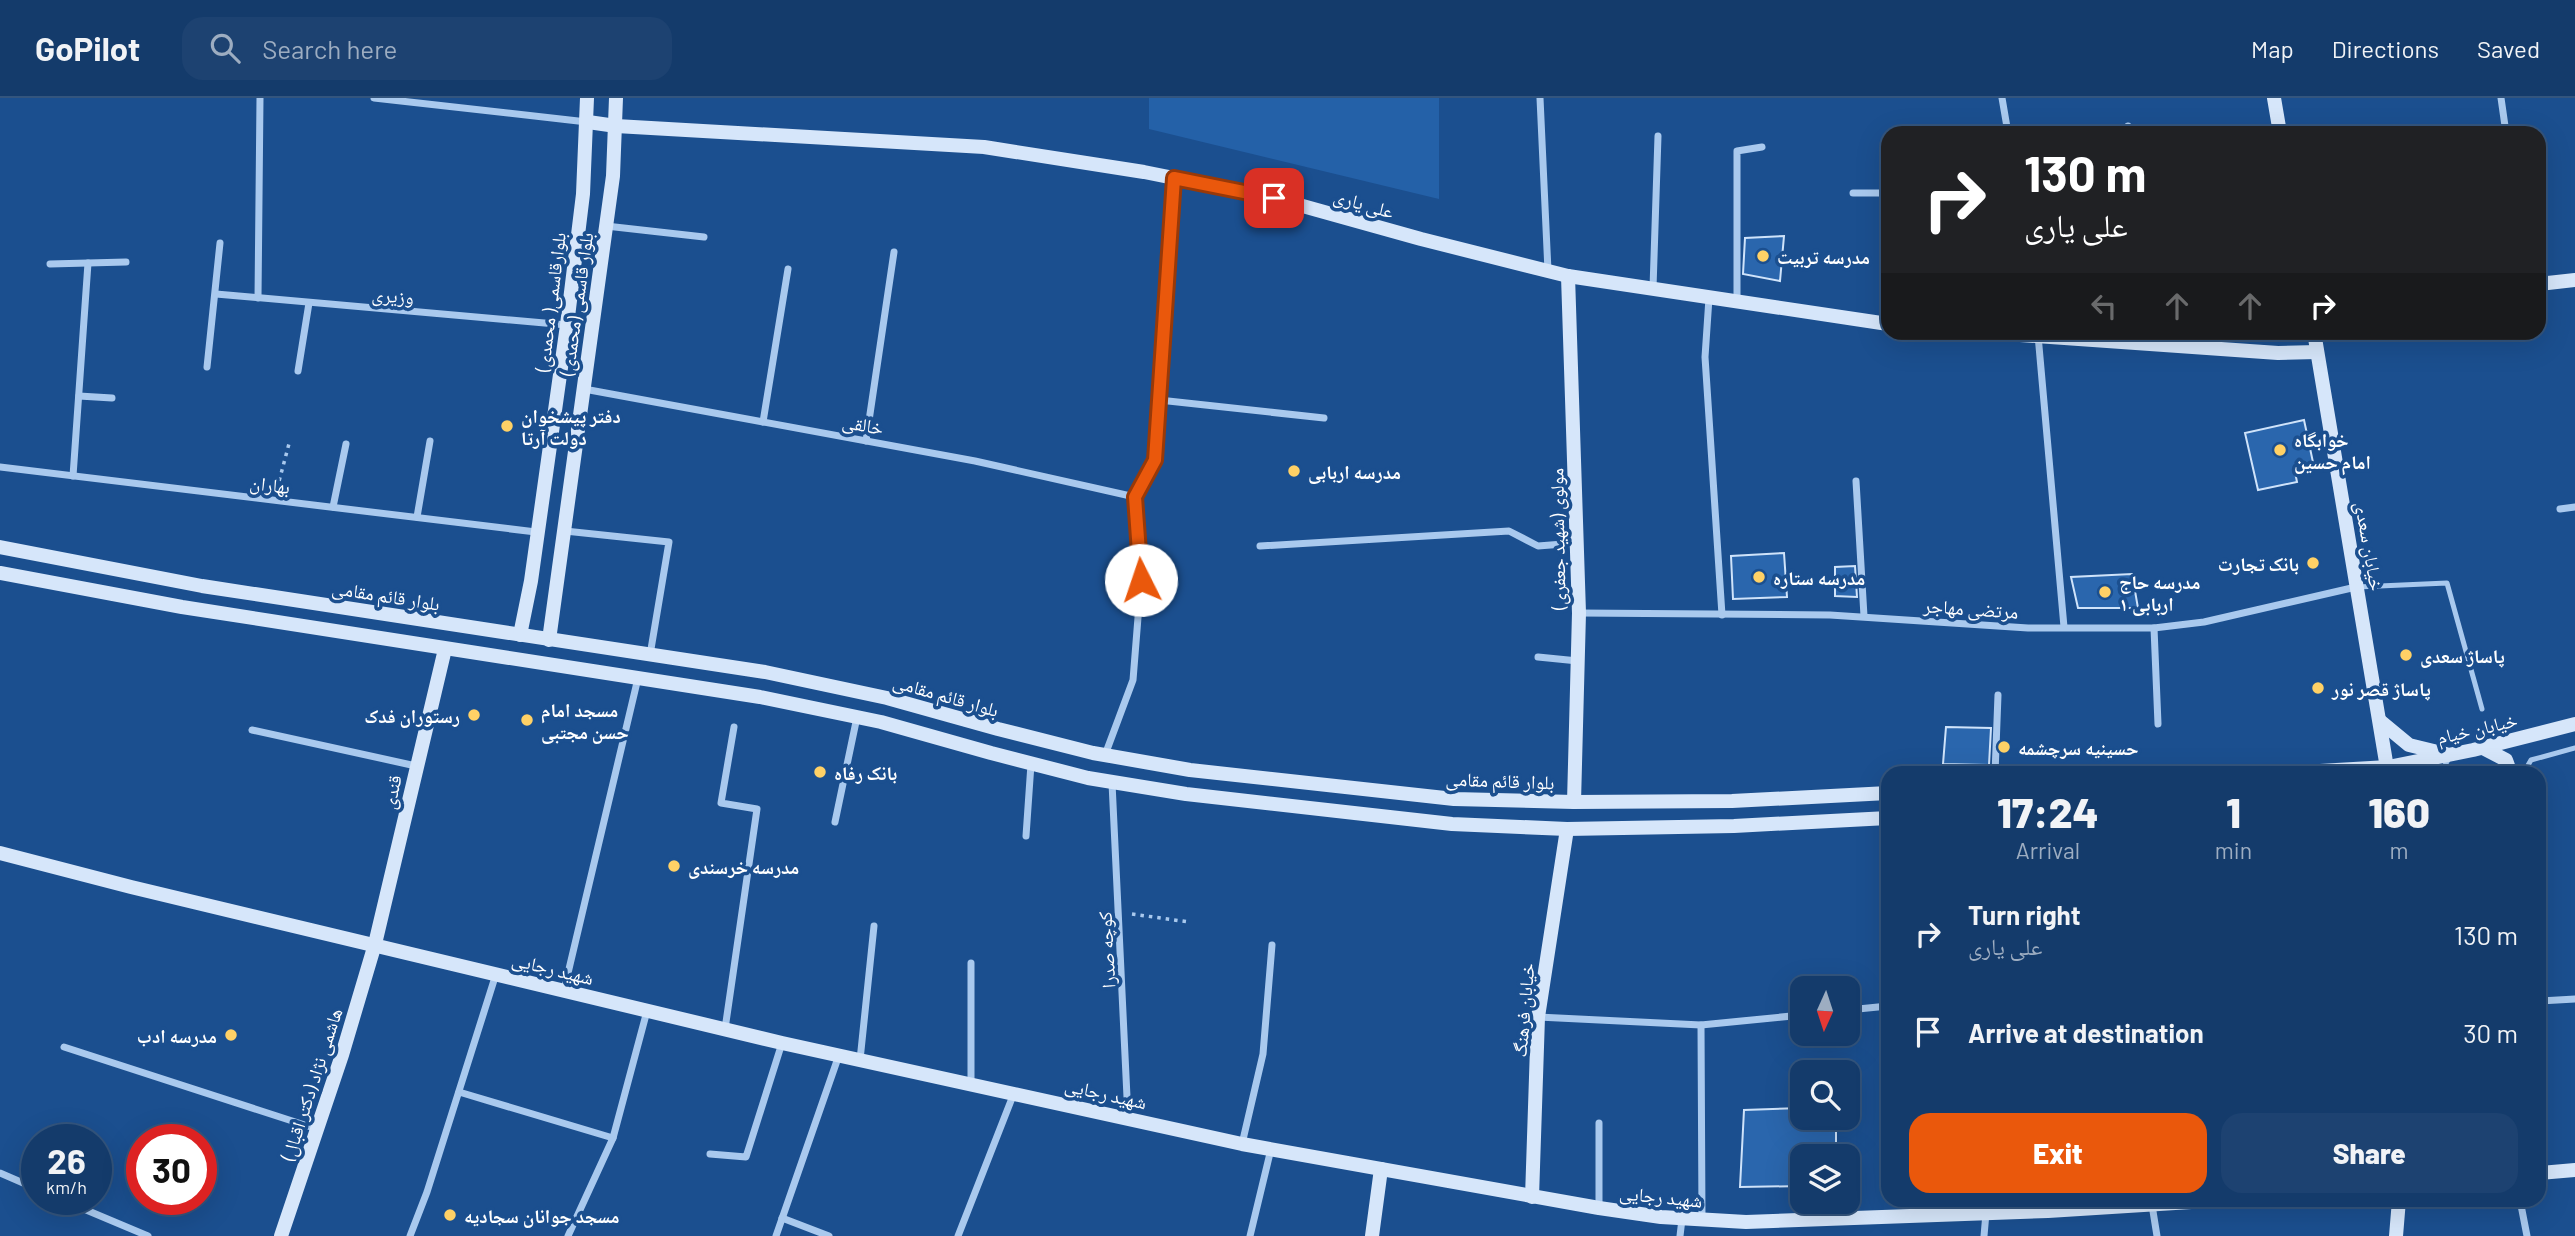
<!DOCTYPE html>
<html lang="en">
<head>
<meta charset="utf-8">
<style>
  :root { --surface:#143b6b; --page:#1d4271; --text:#f1f3f6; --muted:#9dadc1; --line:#33557e; --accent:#ea580c }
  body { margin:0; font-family:Barlow,"Noto Naskh Arabic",sans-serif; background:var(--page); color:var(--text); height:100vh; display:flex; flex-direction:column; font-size:26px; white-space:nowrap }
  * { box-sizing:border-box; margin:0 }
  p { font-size:23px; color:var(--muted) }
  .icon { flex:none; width:38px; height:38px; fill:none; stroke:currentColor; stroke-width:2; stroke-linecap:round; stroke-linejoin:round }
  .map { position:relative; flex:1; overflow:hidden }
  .drawer { position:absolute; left:1881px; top:668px; width:665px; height:441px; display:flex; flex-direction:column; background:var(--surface); border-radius:21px; box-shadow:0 7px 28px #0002,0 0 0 2px var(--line) }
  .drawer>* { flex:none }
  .banner { position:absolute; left:1881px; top:28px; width:665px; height:214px; border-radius:21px; box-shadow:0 7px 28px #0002,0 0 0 2px var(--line); background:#202124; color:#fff; overflow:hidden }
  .needle { width:46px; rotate:183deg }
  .buttons { position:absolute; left:1790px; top:878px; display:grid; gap:14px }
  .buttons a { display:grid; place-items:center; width:70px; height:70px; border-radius:14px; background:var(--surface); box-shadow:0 7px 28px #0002,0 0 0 2px var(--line); font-size:35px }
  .speed { position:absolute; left:21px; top:1026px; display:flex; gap:14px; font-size:35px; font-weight:700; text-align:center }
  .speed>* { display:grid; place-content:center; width:91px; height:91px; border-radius:50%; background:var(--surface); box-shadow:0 7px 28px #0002,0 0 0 2px var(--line); line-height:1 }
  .speed small { font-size:18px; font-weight:400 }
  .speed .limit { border:10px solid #d22; background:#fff; color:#111 }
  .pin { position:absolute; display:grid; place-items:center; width:60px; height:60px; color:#fff; margin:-30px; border-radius:14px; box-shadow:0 4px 10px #0006 }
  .me { position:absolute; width:77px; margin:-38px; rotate:356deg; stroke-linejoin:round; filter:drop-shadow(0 0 5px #0008) }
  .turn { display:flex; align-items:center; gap:24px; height:147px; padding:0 28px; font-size:32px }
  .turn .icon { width:91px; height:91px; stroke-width:2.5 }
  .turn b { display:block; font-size:49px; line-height:60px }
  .lanes { display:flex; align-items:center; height:66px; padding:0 28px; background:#0003; justify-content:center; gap:35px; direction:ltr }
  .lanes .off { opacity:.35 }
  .eta { display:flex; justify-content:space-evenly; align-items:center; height:119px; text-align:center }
  .eta b { font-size:42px; font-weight:800; line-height:49px }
  .action { display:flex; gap:14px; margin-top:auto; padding:14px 28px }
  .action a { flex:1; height:80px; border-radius:21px; background:var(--accent); color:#fff; font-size:28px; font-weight:800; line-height:80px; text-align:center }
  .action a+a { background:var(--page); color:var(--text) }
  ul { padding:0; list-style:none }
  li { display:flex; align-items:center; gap:21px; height:98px; padding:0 28px }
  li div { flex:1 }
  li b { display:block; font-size:26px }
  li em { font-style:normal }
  header { display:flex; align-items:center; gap:42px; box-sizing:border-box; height:98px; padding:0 35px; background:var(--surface); border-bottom:2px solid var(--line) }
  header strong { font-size:33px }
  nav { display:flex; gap:38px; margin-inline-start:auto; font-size:24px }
  .search { width:490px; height:63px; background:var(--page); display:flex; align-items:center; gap:18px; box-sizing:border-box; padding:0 24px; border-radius:21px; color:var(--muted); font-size:26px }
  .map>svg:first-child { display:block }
</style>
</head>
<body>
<header>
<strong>GoPilot</strong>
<div class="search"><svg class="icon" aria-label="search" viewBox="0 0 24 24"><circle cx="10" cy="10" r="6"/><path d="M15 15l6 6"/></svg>Search here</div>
<nav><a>Map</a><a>Directions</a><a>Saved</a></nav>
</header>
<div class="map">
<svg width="2575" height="1138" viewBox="0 0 2575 1138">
  <rect width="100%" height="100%" fill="#1b4f8f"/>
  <!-- green -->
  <path fill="#2461a8" d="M1149 0H1439V101L1149 31Z"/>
  <!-- building -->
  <g fill="#2a66ad" stroke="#cfe3fa" stroke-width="2">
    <path d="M1784 138 1780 183 1743 176 1745 140Z"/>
    <path d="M2304 322 2314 369 2295 374 2297 384 2258 392 2245 335Z"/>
    <path d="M1784 455 1787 499 1733 501 1731 458Z"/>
    <path d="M1855 468 1857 499 1835 498V469Z"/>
    <path d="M2132 476 2138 510H2078L2071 479Z"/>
    <path d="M1946 629 1991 630 1989 667 1943 666Z"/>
    <path d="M1802 1010V1020H1836V1059H1802V1088L1740 1089 1744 1012Z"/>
  </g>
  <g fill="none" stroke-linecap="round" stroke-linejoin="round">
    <!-- path -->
    <g stroke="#a9c9ee" stroke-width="3.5" stroke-dasharray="3.5 5" stroke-linecap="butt">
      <path d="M277 391 290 342"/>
      <path d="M1132 816 1189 824"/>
    </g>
    <!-- lane -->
    <g stroke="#a9c9ee" stroke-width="5">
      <path d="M2357 489 2447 485 2482 611"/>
      <path d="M2440 676 2449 660"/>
      <path d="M2523 676 2531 662 2575 650"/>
    </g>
    <!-- street -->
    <g stroke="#a9c9ee" stroke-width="7">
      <path d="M374 0 587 24"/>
      <path d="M1540 0 1548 173"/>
      <path d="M2002 0 2008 35"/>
      <path d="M2501 0 2506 35"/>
      <path d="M2128 28 2129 35"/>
      <path d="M1853 95H1888"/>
      <path d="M606 128 704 139"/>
      <path d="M50 166 126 164"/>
      <path d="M1653 190 1658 38"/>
      <path d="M216 196 567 227"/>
      <path d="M258 200 260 0"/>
      <path d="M1709 200 1705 259 1722 517"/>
      <path d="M1737 204V53L1762 49"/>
      <path d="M2038 237 2064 529"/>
      <path d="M207 269 220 145"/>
      <path d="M298 273 309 205"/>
      <path d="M584 291 975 363 1135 399"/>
      <path d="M79 298 112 300"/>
      <path d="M1159 302 1324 320"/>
      <path d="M763 324 788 171"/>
      <path d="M866 343 894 154"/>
      <path d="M0 369 536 434"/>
      <path d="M73 378 88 165"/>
      <path d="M1856 383 1864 518"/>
      <path d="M333 409 346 346"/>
      <path d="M2560 411 2575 409"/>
      <path d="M417 419 430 343"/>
      <path d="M565 433 669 444 650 557"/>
      <path d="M1260 448 1509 433 1538 448 1576 445"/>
      <path d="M1579 515 1830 517 2028 530H2154L2204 524 2356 489"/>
      <path d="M2154 530 2158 626"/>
      <path d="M1538 559 1578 563"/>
      <path d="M252 632 416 668"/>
      <path d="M1105 657 1133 582 1141 482 1135 399 1155 362 1174 80"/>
      <path d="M1995 676 1998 597"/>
      <path d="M1112 685 1128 1020"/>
      <path d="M835 724 857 619"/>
      <path d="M1026 738 1031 666"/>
      <path d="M971 865V985"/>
      <path d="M564 892 638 580"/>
      <path d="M2539 903 2575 901"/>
      <path d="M1848 912 1888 908"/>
      <path d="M1538 919 1701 927 1802 917"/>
      <path d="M1701 927 1702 1122"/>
      <path d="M725 931 757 711 721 705 734 629"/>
      <path d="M64 949 317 1031"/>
      <path d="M860 962 874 828"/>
      <path d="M459 994 613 1040"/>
      <path d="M1599 1025V1110"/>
      <path d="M1242 1046 1263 956 1272 847"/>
      <path d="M710 1056 746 1059 782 945"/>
      <path d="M0 1075 37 1091"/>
      <path d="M60 1101 148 1138"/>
      <path d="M2520 1102 2527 1138"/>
      <path d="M2152 1107 2157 1138"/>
      <path d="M782 1120 829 1138"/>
      <path d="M410 1138 427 1094 496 876"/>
      <path d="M568 1138 613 1040 647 913"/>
      <path d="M776 1138 839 957"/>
      <path d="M958 1138 1014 995"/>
      <path d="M1250 1138 1271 1051"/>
      <path d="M1680 1138 1682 1121"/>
      <path d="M1984 1138 1986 1115"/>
    </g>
    <!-- secondary -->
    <g stroke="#d6e6fa" stroke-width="14">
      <path d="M2274 0 2280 35"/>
      <path d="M588 24 616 28 984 49 1144 74 1274 100 1421 141 1568 178 1888 226"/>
      <path d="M1568 178 1579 515 1574 704"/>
      <path d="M2539 186 2575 182"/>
      <path d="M1977 234 2278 255 2317 254"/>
      <path d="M2314 234 2388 676"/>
      <path d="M0 449 202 488 765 574 887 600 998 631 1093 655 1190 672 1454 701 1574 704 1732 703 1888 695"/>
      <path d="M0 475 182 509 760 599 881 624 991 655 1088 680 1186 696 1452 726 1567 731 1734 728 1888 720"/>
      <path d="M520 537 531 483 567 227 583 96 587 0"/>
      <path d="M549 542 613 78 616 0"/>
      <path d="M2380 623 2409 647 2446 656"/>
      <path d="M2483 650 2506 662 2511 676"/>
      <path d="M2267 676 2388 669 2473 652 2575 626"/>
      <path d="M0 755 131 789 782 945 1242 1046 1599 1110 1661 1119 1746 1124 2048 1113 2223 1102"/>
      <path d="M2539 1075 2575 1072"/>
      <path d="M1532 1099 1538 919 1567 731"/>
      <path d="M281 1138 342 957 375 846 445 551"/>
      <path d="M1372 1138 1381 1071"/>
      <path d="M2396 1138 2399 1102"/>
    </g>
  </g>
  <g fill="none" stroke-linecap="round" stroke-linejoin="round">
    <defs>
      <path id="route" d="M1141 482 1135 399 1155 362 1174 80 1274 100"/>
    </defs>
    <!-- route casing -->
    <use href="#route" stroke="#983908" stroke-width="18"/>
    <!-- route -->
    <use href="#route" stroke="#ea580c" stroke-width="12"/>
  </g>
  <!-- markers -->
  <g fill="#ffd166" stroke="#1b4f8f" stroke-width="2.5">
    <circle cx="1763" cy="158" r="7"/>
    <circle cx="507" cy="328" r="7"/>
    <circle cx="2280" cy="352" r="7"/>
    <circle cx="1294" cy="373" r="7"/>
    <circle cx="2313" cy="465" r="7"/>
    <circle cx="1759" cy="479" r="7"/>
    <circle cx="2105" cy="494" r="7"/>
    <circle cx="2406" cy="557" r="7"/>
    <circle cx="2318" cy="590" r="7"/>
    <circle cx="474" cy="617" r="7"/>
    <circle cx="527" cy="622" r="7"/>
    <circle cx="2004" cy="649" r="7"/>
    <circle cx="820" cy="674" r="7"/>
    <circle cx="674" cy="768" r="7"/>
    <circle cx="231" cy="937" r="7"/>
    <circle cx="450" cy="1117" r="7"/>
  </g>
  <g text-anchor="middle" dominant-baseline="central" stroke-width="7" stroke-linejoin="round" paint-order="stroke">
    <!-- street labels -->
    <g font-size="19" fill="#fff" stroke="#1b4f8f">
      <text transform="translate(1364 105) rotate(16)">علی یاری</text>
      <text transform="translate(393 197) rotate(5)">وزیری</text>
      <text transform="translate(550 204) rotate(-83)">بلوارقاسمی( محمدی)</text>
      <text transform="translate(576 206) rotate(-82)">بلوار قاسمی (محمدی)</text>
      <text transform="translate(863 326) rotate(10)">خالقی</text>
      <text transform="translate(270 386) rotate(7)">بهاران</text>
      <text transform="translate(1557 441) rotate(-91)">مولوی (شهید جعفری)</text>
      <text transform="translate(2370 448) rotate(80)">خیابان سعدی</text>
      <text transform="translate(386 497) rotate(9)">بلوار قائم مقامی</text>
      <text transform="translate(1971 510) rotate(4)">مرتضی مهاجر</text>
      <text transform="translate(946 597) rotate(16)">بلوار قائم مقامی</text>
      <text transform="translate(2477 630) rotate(-13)">خیابان خیام</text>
      <text transform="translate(1500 682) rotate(2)">بلوار قائم مقامی</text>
      <text transform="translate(391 694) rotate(-78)">قندی</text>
      <text transform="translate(1106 852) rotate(-93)">کوچه صدرا</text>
      <text transform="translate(553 870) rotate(14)">شهید رجایی</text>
      <text transform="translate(1523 912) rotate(-85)">خیابان فرهنگ</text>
      <text transform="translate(311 986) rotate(-72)">هاشمی نژاد (دکتر اقبال)</text>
      <text transform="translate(1106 995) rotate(13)">شهید رجایی</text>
      <text transform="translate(1661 1098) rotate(6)">شهید رجایی</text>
    </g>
    <!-- poi labels -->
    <g font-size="19" font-weight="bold" fill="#fff" stroke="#1b4f8f" text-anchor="start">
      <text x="1777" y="158">مدرسه تربیت</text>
      <text x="521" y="317">دفتر پیشخوان<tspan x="521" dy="22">دولت آرتا</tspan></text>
      <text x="2294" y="341">خوابگاه<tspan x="2294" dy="22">امام حسین</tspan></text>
      <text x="1308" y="373">مدرسه اربابی</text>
      <text x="2299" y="465" text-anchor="end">بانک تجارت</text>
      <text x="1773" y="479">مدرسه ستاره</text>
      <text x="2119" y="483">مدرسه حاج<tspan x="2119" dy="22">اربابی ۱</tspan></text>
      <text x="2420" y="557">پاساژ سعدی</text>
      <text x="2332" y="590">پاساژ قصر نور</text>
      <text x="541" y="611">مسجد امام<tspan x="541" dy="22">حسن مجتبی</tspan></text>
      <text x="460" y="617" text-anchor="end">رستوران فدک</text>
      <text x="2018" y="649">حسینیه سرچشمه</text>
      <text x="834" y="674">بانک رفاه</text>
      <text x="688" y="768">مدرسه خرسندی</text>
      <text x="217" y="937" text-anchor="end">مدرسه ادب</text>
      <text x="464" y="1117">مسجد جوانان سجادیه</text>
    </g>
  </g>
</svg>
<div class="buttons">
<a><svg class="needle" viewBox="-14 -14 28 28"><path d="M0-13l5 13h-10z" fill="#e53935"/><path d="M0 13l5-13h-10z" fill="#9dadc1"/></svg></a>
<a><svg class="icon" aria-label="search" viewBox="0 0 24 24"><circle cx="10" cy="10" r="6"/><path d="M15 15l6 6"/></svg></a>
<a><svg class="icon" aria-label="layers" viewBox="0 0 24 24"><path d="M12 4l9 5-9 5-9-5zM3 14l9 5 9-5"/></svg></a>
</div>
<div class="speed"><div>26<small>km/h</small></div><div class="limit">30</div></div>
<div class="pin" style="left:1274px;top:100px;background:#d93025"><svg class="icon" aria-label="arrive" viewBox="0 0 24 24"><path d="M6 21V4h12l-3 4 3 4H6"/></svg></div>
<svg class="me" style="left:1141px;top:482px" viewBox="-20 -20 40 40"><circle r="19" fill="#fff"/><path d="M0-13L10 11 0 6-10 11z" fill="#ea580c"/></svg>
<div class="banner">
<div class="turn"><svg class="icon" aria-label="right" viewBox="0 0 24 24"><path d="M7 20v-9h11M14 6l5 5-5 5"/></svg><div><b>130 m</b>علی یاری</div></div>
<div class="lanes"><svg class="icon off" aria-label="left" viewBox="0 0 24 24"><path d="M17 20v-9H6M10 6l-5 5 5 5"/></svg><svg class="icon off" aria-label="ahead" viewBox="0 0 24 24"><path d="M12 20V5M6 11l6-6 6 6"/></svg><svg class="icon off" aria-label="ahead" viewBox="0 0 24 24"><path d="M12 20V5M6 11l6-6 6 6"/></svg><svg class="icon" aria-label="right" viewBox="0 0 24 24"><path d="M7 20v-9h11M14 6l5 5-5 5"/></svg></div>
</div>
<section class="drawer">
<div class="eta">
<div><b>17:24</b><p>Arrival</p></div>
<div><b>1</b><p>min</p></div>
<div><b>160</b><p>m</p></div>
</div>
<ul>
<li><svg class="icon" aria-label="right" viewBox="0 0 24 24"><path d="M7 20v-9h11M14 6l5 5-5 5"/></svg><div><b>Turn right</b><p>علی یاری</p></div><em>130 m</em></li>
<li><svg class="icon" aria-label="arrive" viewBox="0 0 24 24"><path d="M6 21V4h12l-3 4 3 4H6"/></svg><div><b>Arrive at destination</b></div><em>30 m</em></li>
</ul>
<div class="action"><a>Exit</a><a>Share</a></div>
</section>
</div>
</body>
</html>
